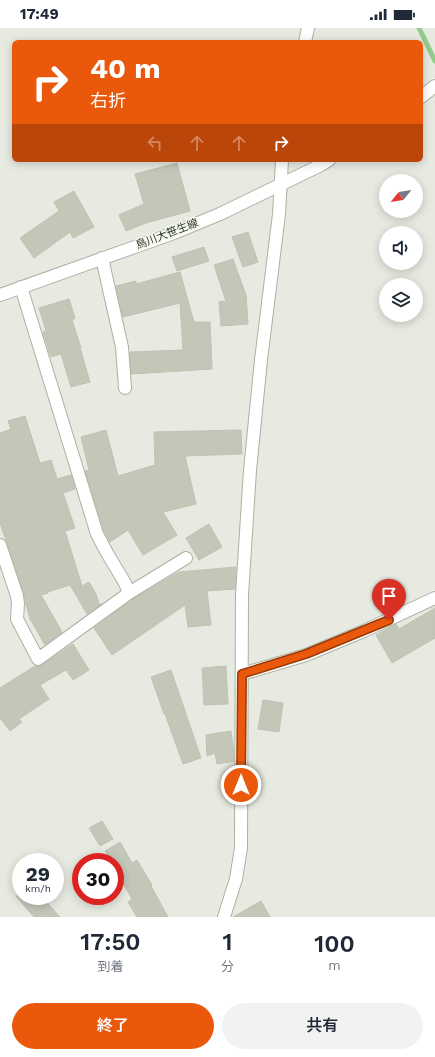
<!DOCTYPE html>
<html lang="ja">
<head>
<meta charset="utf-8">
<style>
  :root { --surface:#fff; --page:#f2f2f3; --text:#1f2937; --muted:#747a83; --accent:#ea580c }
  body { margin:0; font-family:"Work Sans","Noto Sans JP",sans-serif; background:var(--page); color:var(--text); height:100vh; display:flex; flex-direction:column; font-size:15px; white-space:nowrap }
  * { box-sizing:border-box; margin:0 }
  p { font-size:13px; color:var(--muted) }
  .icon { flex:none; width:22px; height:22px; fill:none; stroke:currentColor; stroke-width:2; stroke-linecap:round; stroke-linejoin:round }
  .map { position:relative; height:889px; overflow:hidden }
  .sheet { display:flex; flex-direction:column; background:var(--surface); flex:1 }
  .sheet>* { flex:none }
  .top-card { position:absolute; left:12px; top:12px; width:411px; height:122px; border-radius:6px; box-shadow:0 2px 10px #0003; background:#ea580c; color:#fff; overflow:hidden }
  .needle { width:26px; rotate:240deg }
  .buttons { position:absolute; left:379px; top:146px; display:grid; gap:8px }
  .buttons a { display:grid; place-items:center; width:44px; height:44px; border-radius:50%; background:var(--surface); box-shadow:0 2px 10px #0003; font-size:20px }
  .speed { position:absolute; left:12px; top:825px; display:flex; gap:8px; font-size:20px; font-weight:700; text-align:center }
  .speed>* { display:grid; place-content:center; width:52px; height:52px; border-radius:50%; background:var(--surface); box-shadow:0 2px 10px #0003; line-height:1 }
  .speed small { font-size:10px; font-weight:400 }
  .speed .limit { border:6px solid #d22; background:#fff; color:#111 }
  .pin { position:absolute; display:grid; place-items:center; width:34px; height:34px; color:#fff; margin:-41px -17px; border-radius:50% 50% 50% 0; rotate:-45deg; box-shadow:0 0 4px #0007 }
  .pin .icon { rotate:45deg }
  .me { position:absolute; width:44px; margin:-22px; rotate:0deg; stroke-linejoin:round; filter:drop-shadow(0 0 3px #0008) }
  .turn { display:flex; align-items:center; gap:14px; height:84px; padding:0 12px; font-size:18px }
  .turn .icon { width:52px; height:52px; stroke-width:2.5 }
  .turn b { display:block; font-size:28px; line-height:34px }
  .lanes { display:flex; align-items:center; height:38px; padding:0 12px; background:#0003; justify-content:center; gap:20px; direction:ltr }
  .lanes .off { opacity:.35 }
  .eta { display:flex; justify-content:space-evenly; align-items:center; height:68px; text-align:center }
  .eta b { font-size:24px; font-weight:600; line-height:28px }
  .action { display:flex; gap:8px; margin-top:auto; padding:8px 12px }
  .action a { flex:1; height:46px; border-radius:24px; background:var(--accent); color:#fff; font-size:16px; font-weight:600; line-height:46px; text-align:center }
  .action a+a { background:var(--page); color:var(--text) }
  .status { display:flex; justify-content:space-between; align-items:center; height:28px; padding:0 20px; background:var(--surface); direction:ltr }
  .status svg { height:11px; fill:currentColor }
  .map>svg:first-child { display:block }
</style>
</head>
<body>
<div class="status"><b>17:49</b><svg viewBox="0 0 49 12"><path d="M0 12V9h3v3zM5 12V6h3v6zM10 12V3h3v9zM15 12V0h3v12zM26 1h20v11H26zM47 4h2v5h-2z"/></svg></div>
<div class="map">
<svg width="435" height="889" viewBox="0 0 435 889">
  <rect width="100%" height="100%" fill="#e7eae0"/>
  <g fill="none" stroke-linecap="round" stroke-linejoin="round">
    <!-- stream -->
    <path stroke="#92cc8b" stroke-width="5" d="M419 0 435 33"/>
  </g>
  <!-- building -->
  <g fill="#c3c7b8" stroke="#bec3b3">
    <path d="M177 135 190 183 146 195 126 203 119 187 144 176 135 146Z"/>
    <path d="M74 163 94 199 73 210 70 204 34 230 20 210 59 183 54 174Z"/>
    <path d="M248 204 258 234 243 239 232 209Z"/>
    <path d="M204 219 209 233 177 243 172 229Z"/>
    <path d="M233 231 246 267 248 296 221 298 219 274 226 273 214 237Z"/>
    <path d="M180 244 194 294H210L212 341 131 346 130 324 183 322 180 275 123 289 116 258 136 253V256Z"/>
    <path d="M69 271 75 290 72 292 81 320H80L90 354 71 359 61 326 51 329 43 304 46 303 39 280Z"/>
    <path d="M25 388 40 435 51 432 57 451 71 447 75 461 63 465 75 500 65 503 82 558 89 554 96 566 99 576H102L87 586 70 557 48 564V565L41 567 62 604 45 617 30 591 25 573 24 566 0 495V405L11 401 8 393Z"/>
    <path d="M106 402 118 448 155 437 154 404 241 402 242 426 185 428 196 476 163 484 177 507 143 527 128 502 110 514 104 503 85 443 89 442 81 409Z"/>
    <path d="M209 496 222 519 199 532 186 510Z"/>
    <path d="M236 539 235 561 207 563 211 597 188 599 185 577 112 627 94 600 133 571 179 544Z"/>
    <path d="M435 580V610L392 635 376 607 396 596 399 601Z"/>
    <path d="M73 616 89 642 73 652 66 642 40 657 49 671 19 691 22 694 10 703 0 690V660L35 638H39L42 637Z"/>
    <path d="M226 638 228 676 204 677 202 640Z"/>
    <path d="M171 642 201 730 183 736 165 686H164L151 649Z"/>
    <path d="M263 672 283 675 279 704 258 701Z"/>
    <path d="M231 703 234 724V733L217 736 215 725 207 728 206 707Z"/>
    <path d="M102 793 113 811 100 818 89 800Z"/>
    <path d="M120 814 132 835 137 832 152 857 151 858 168 889H137L128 874 132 871 117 844V843L115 839V834H112L105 823Z"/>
    <path d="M16 868H41L60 889H34Z"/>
    <path d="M261 873 270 889H233Z"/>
  </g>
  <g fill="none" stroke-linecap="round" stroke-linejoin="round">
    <defs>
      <g id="minor">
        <path d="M305 14 308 0"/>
        <path d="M102 230 122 319 125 360"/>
        <path d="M0 517 17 568 18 576 17 591 38 631 129 565 125 555 107 525 97 506 21 259"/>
        <path d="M129 565 186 530"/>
        <path d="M242 646 306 627 364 603 435 570"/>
        <path d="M224 889 236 851 241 820 242 567 250 442 261 332 279 186 282 132"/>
      </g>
      <g id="tertiary">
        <path d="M421 69 435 58"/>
        <path d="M0 267 174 205 220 186 321 137 329 132"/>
      </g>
    </defs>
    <!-- minor casing -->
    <use href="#minor" stroke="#acb1a3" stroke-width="14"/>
    <!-- tertiary casing -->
    <use href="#tertiary" stroke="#acb1a3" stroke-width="14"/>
    <!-- minor -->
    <use href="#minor" stroke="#fff" stroke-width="12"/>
    <!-- tertiary -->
    <use href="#tertiary" stroke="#fff" stroke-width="12"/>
  </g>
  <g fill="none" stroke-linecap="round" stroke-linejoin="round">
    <defs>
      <path id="route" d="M241 757 242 646 306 626 389 592"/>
    </defs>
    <!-- route casing -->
    <use href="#route" stroke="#983908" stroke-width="10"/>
    <!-- route -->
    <use href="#route" stroke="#ea580c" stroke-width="7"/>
  </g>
  <g text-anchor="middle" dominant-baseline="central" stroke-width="3" stroke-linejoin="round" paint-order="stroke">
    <!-- street labels -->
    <g font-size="11" fill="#2e3922" stroke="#f5f7f0">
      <text transform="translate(167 206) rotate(-21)">鳥川大笹生線</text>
    </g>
  </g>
</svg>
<div class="buttons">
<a><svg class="needle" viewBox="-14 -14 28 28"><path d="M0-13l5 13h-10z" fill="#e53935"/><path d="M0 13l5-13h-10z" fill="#747a83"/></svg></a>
<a><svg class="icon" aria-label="sound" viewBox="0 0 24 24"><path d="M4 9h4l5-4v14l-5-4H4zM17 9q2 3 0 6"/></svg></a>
<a><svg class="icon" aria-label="layers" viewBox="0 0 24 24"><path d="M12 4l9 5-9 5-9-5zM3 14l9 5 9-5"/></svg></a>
</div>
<div class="speed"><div>29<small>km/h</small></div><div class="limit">30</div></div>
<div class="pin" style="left:389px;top:592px;background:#d93025"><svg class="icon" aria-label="arrive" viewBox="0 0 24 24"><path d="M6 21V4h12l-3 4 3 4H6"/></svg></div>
<svg class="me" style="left:241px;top:757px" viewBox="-20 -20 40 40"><circle r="17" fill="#ea580c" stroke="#fff" stroke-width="3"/><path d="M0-11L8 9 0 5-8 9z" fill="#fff"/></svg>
<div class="top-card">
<div class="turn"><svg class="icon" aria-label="right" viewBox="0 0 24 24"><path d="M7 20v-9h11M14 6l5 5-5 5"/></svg><div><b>40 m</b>右折</div></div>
<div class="lanes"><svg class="icon off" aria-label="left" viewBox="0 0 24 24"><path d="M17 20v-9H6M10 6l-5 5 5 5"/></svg><svg class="icon off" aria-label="ahead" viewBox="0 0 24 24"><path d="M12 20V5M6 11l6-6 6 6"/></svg><svg class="icon off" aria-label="ahead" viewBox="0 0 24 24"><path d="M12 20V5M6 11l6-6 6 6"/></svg><svg class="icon" aria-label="right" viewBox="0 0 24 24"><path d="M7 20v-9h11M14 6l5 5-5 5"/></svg></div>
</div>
</div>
<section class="sheet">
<div class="eta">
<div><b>17:50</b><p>到着</p></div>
<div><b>1</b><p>分</p></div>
<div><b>100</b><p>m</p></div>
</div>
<div class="action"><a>終了</a><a>共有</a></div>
</section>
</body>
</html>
